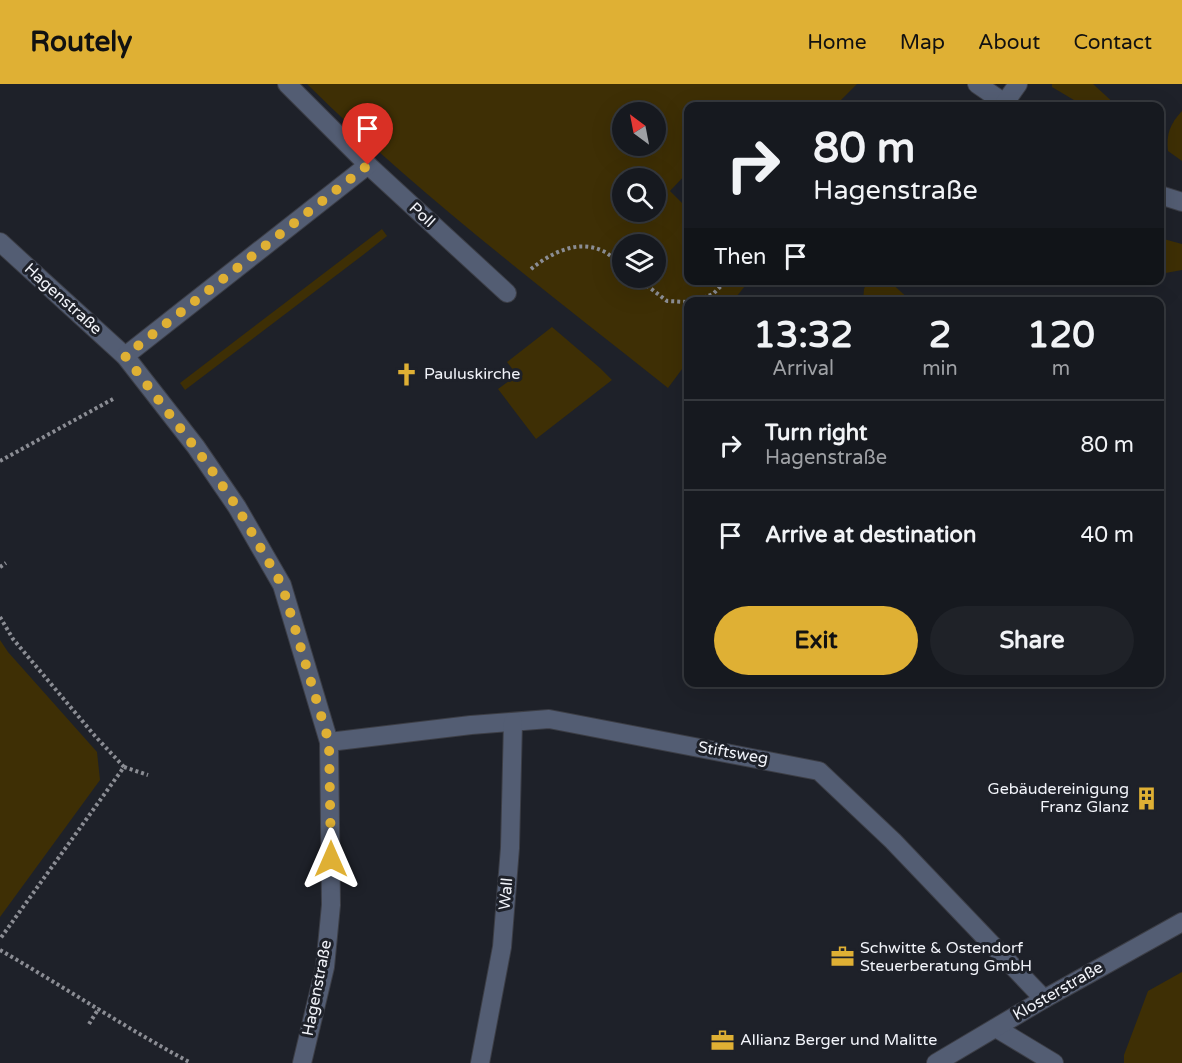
<!DOCTYPE html>
<html lang="en">
<head>
<meta charset="utf-8">
<style>
  :root { --surface:#16191f; --page:#1f2228; --text:#f1f3f6; --muted:#9ea0a4; --line:#35383d; --accent:#dfb034 }
  body { margin:0; font-family:"Varela Round",sans-serif; background:var(--page); color:var(--text); height:100vh; display:flex; flex-direction:column; font-size:22px; white-space:nowrap }
  * { box-sizing:border-box; margin:0 }
  p { font-size:20px; color:var(--muted) }
  .icon { flex:none; width:33px; height:33px; fill:none; stroke:currentColor; stroke-width:2; stroke-linecap:round; stroke-linejoin:round }
  .map { position:relative; flex:1; overflow:hidden }
  .panel { position:absolute; left:684px; top:213px; width:480px; height:390px; display:flex; flex-direction:column; background:var(--surface); border-radius:12px; box-shadow:0 6px 24px #0002,0 0 0 2px var(--line) }
  .panel>* { flex:none }
  .top-card { position:absolute; left:684px; top:18px; width:480px; height:183px; border-radius:12px; box-shadow:0 6px 24px #0002,0 0 0 2px var(--line); background:#16191f; color:var(--text); overflow:hidden }
  .needle { width:39px; rotate:328deg }
  .buttons { position:absolute; left:612px; top:18px; display:grid; gap:12px }
  .buttons a { display:grid; place-items:center; width:54px; height:54px; border-radius:50%; background:var(--surface); box-shadow:0 6px 24px #0002,0 0 0 2px var(--line); font-size:30px }
  .pin { position:absolute; display:grid; place-items:center; width:51px; height:51px; color:#fff; margin:-62px -26px; border-radius:50% 50% 50% 0; rotate:-45deg; box-shadow:0 0 6px #0007 }
  .pin .icon { rotate:45deg }
  .me { position:absolute; width:66px; margin:-33px; rotate:0deg; stroke-linejoin:round; filter:drop-shadow(0 0 4px #0008) }
  .turn { display:flex; align-items:center; gap:21px; height:126px; padding:0 30px; font-size:27px }
  .turn .icon { width:78px; height:78px; stroke-width:2.5 }
  .turn b { display:block; font-size:42px; line-height:51px }
  .then { display:flex; align-items:center; height:57px; padding:0 30px; background:#0003; gap:12px; font-size:22px }
  .eta { display:flex; justify-content:space-evenly; align-items:center; height:102px; text-align:center }
  .eta b { font-size:36px; font-weight:700; line-height:42px }
  .cta { display:flex; gap:12px; margin-top:auto; padding:12px 30px }
  .cta a { flex:1; height:69px; border-radius:36px; background:var(--accent); color:#111; font-size:24px; font-weight:700; line-height:69px; text-align:center }
  .cta a+a { background:var(--page); color:var(--text) }
  ul { padding:0; list-style:none }
  li { display:flex; align-items:center; gap:18px; height:90px; padding:0 30px; border-top:2px solid var(--line) }
  li div { flex:1 }
  li b { display:block; font-size:22px }
  li em { font-style:normal }
  header { display:flex; align-items:center; gap:36px; box-sizing:border-box; height:84px; padding:0 30px; background:var(--accent); color:#111 }
  header strong { font-size:28px }
  nav { display:flex; gap:33px; margin-inline-start:auto; font-size:21px }
  .map>svg:first-child { display:block }
</style>
</head>
<body>
<header>
<strong>Routely</strong>
<nav><a>Home</a><a>Map</a><a>About</a><a>Contact</a></nav>
</header>
<div class="map">
<svg width="1182" height="979" viewBox="0 0 1182 979">
  <rect width="100%" height="100%" fill="#1e2129"/>
  <!-- green -->
  <g fill="#3e2f05" fill-rule="evenodd">
    <path d="M307 0H857L835 22H688V88L670 107 688 125V196L749 197 733 217 688 218V277L668 304C545 206 419 111 307 0ZM656 28V62H622V28ZM622 94H656V128H622ZM656 160V194H622V160Z"/>
    <path d="M1052 0H1093L1117 22H1084L1052 3Z"/>
    <path d="M1182 27V77L1168 67C1166 50 1170 40 1182 27Z"/>
    <path d="M382 145 387 152 363 171 185 306 180 299Z"/>
    <path d="M1160 154 1182 160V186L1160 190Z"/>
    <path d="M868 196 889 197 911 217H863L864 205Z"/>
    <path d="M552 243 600 284 612 296 536 355 498 305 517 291 507 278Z"/>
    <path d="M0 556 8 568 97 668 100 696 0 833Z"/>
    <path d="M1182 888V979H1124V971L1148 907Z"/>
  </g>
  <g fill="none" stroke-linecap="round" stroke-linejoin="round">
    <defs>
      <g id="street">
        <path d="M287 0 368 81 507 209"/>
        <path d="M977 0 1009 22"/>
        <path d="M1004 20 1018 0"/>
        <path d="M1160 111 1182 118"/>
        <path d="M0 158 125 272 196 363 237 423 282 501 329 658 331 821 325 883 302 979"/>
        <path d="M125 272 368 81"/>
        <path d="M329 658 471 641 549 635 819 687 893 757 1044 915"/>
        <path d="M996 944 1054 979"/>
        <path d="M480 979 502 863 510 764 513 638"/>
        <path d="M936 979 1044 915 1182 838"/>
      </g>
    </defs>
    <!-- street casing -->
    <use href="#street" stroke="#3c3e46" stroke-width="20"/>
    <!-- path -->
    <g stroke="#8b8d94" stroke-width="4" stroke-dasharray="3 3" stroke-linecap="butt">
      <path d="M531 185C551 169 577 155 603 167 610 170 616 177 622 182"/>
      <path d="M637 194 667 217 688 218"/>
      <path d="M816 196 834 201"/>
      <path d="M692 218 713 210 727 196"/>
      <path d="M0 377 113 315"/>
      <path d="M0 483 6 479"/>
      <path d="M0 533 13 555 95 652 124 683 0 855"/>
      <path d="M124 683 148 691"/>
      <path d="M0 866C64 903 126 944 191 979"/>
      <path d="M89 940 99 924"/>
    </g>
    <!-- street -->
    <use href="#street" stroke="#535d73" stroke-width="18"/>
  </g>
  <g fill="none" stroke-linecap="round" stroke-linejoin="round">
    <!-- route -->
    <path stroke="#dfb034" stroke-width="10" stroke-dasharray="0 18" d="M331 775 329 658 282 501 237 423 206 378 125 272 368 81"/>
  </g>
  <!-- icons -->
  <defs>
    <symbol id="church-bare" viewBox="-9 -9 18 18"><path d="M-1.2-6h2.4v3.5h3.3v2.4h-3.3V6h-2.4V-.1h-3.3v-2.4h3.3Z" fill="#dfb034" stroke="#1e2129" stroke-width="2.5" paint-order="stroke"/></symbol>
    <symbol id="building-bare" viewBox="-9 -9 18 18"><path d="M-4-6H4V6H1V3H-1V6H-4ZM-2.5-4.3h1.7v1.8h-1.7ZM.8-4.3h1.7v1.8H.8ZM-2.5-1h1.7V.8h-1.7ZM.8-1h1.7V.8H.8Z" fill="#dfb034" stroke="#1e2129" stroke-width="2.5" paint-order="stroke"/></symbol>
    <symbol id="office-bare" viewBox="-9 -9 18 18"><path d="M-6-3h4V-5.5h4V-3h4V5H-6ZM-1-4.5V-3h2v-1.5ZM-6 0V1H6V0Z" fill="#dfb034" stroke="#1e2129" stroke-width="2.5" paint-order="stroke"/></symbol>
  </defs>
  <g fill-rule="evenodd">
    <use href="#church-bare" x="390" y="274" width="33" height="33"/>
    <use href="#building-bare" x="1130" y="698" width="33" height="33"/>
    <use href="#office-bare" x="826" y="856" width="33" height="33"/>
    <use href="#office-bare" x="706" y="940" width="33" height="33"/>
  </g>
  <g text-anchor="middle" dominant-baseline="central" stroke-width="6" stroke-linejoin="round" paint-order="stroke">
    <!-- street labels -->
    <g font-size="16" fill="#f1f3f9" stroke="#1e2129">
      <text transform="translate(422 131) rotate(43)">Poll</text>
      <text transform="translate(63 215) rotate(42)">Hagenstraße</text>
      <text transform="translate(733 669) rotate(10)">Stiftsweg</text>
      <text transform="translate(506 810) rotate(-85)">Wall</text>
      <text transform="translate(317 904) rotate(-79)">Hagenstraße</text>
      <text transform="translate(1058 907) rotate(-30)">Klosterstraße</text>
    </g>
    <!-- poi labels -->
    <g font-size="16" fill="#f1f3f9" stroke="#1e2129" text-anchor="start">
      <text x="424" y="290">Pauluskirche</text>
      <text x="1129" y="705" text-anchor="end">Gebäudereinigung<tspan x="1129" dy="18">Franz Glanz</tspan></text>
      <text x="860" y="864">Schwitte &amp; Ostendorf<tspan x="860" dy="18">Steuerberatung GmbH</tspan></text>
      <text x="740" y="956">Allianz Berger und Malitte</text>
    </g>
  </g>
</svg>
<div class="buttons">
<a><svg class="needle" viewBox="-14 -14 28 28"><path d="M0-13l5 13h-10z" fill="#e53935"/><path d="M0 13l5-13h-10z" fill="#9ea0a4"/></svg></a>
<a><svg class="icon" aria-label="search" viewBox="0 0 24 24"><circle cx="10" cy="10" r="6"/><path d="M15 15l6 6"/></svg></a>
<a><svg class="icon" aria-label="layers" viewBox="0 0 24 24"><path d="M12 4l9 5-9 5-9-5zM3 14l9 5 9-5"/></svg></a>
</div>
<div class="pin" style="left:368px;top:81px;background:#d93025"><svg class="icon" aria-label="arrive" viewBox="0 0 24 24"><path d="M6 21V4h12l-3 4 3 4H6"/></svg></div>
<svg class="me" style="left:331px;top:775px" viewBox="-20 -20 40 40"><path d="M0-17L14 15 0 8-14 15z" fill="#dfb034" stroke="#fff" stroke-width="4"/></svg>
<div class="top-card">
<div class="turn"><svg class="icon" aria-label="right" viewBox="0 0 24 24"><path d="M7 20v-9h11M14 6l5 5-5 5"/></svg><div><b>80 m</b>Hagenstraße</div></div>
<div class="then">Then<svg class="icon" aria-label="arrive" viewBox="0 0 24 24"><path d="M6 21V4h12l-3 4 3 4H6"/></svg></div>
</div>
<section class="panel">
<div class="eta">
<div><b>13:32</b><p>Arrival</p></div>
<div><b>2</b><p>min</p></div>
<div><b>120</b><p>m</p></div>
</div>
<ul>
<li><svg class="icon" aria-label="right" viewBox="0 0 24 24"><path d="M7 20v-9h11M14 6l5 5-5 5"/></svg><div><b>Turn right</b><p>Hagenstraße</p></div><em>80 m</em></li>
<li><svg class="icon" aria-label="arrive" viewBox="0 0 24 24"><path d="M6 21V4h12l-3 4 3 4H6"/></svg><div><b>Arrive at destination</b></div><em>40 m</em></li>
</ul>
<div class="cta"><a>Exit</a><a>Share</a></div>
</section>
</div>
</body>
</html>
